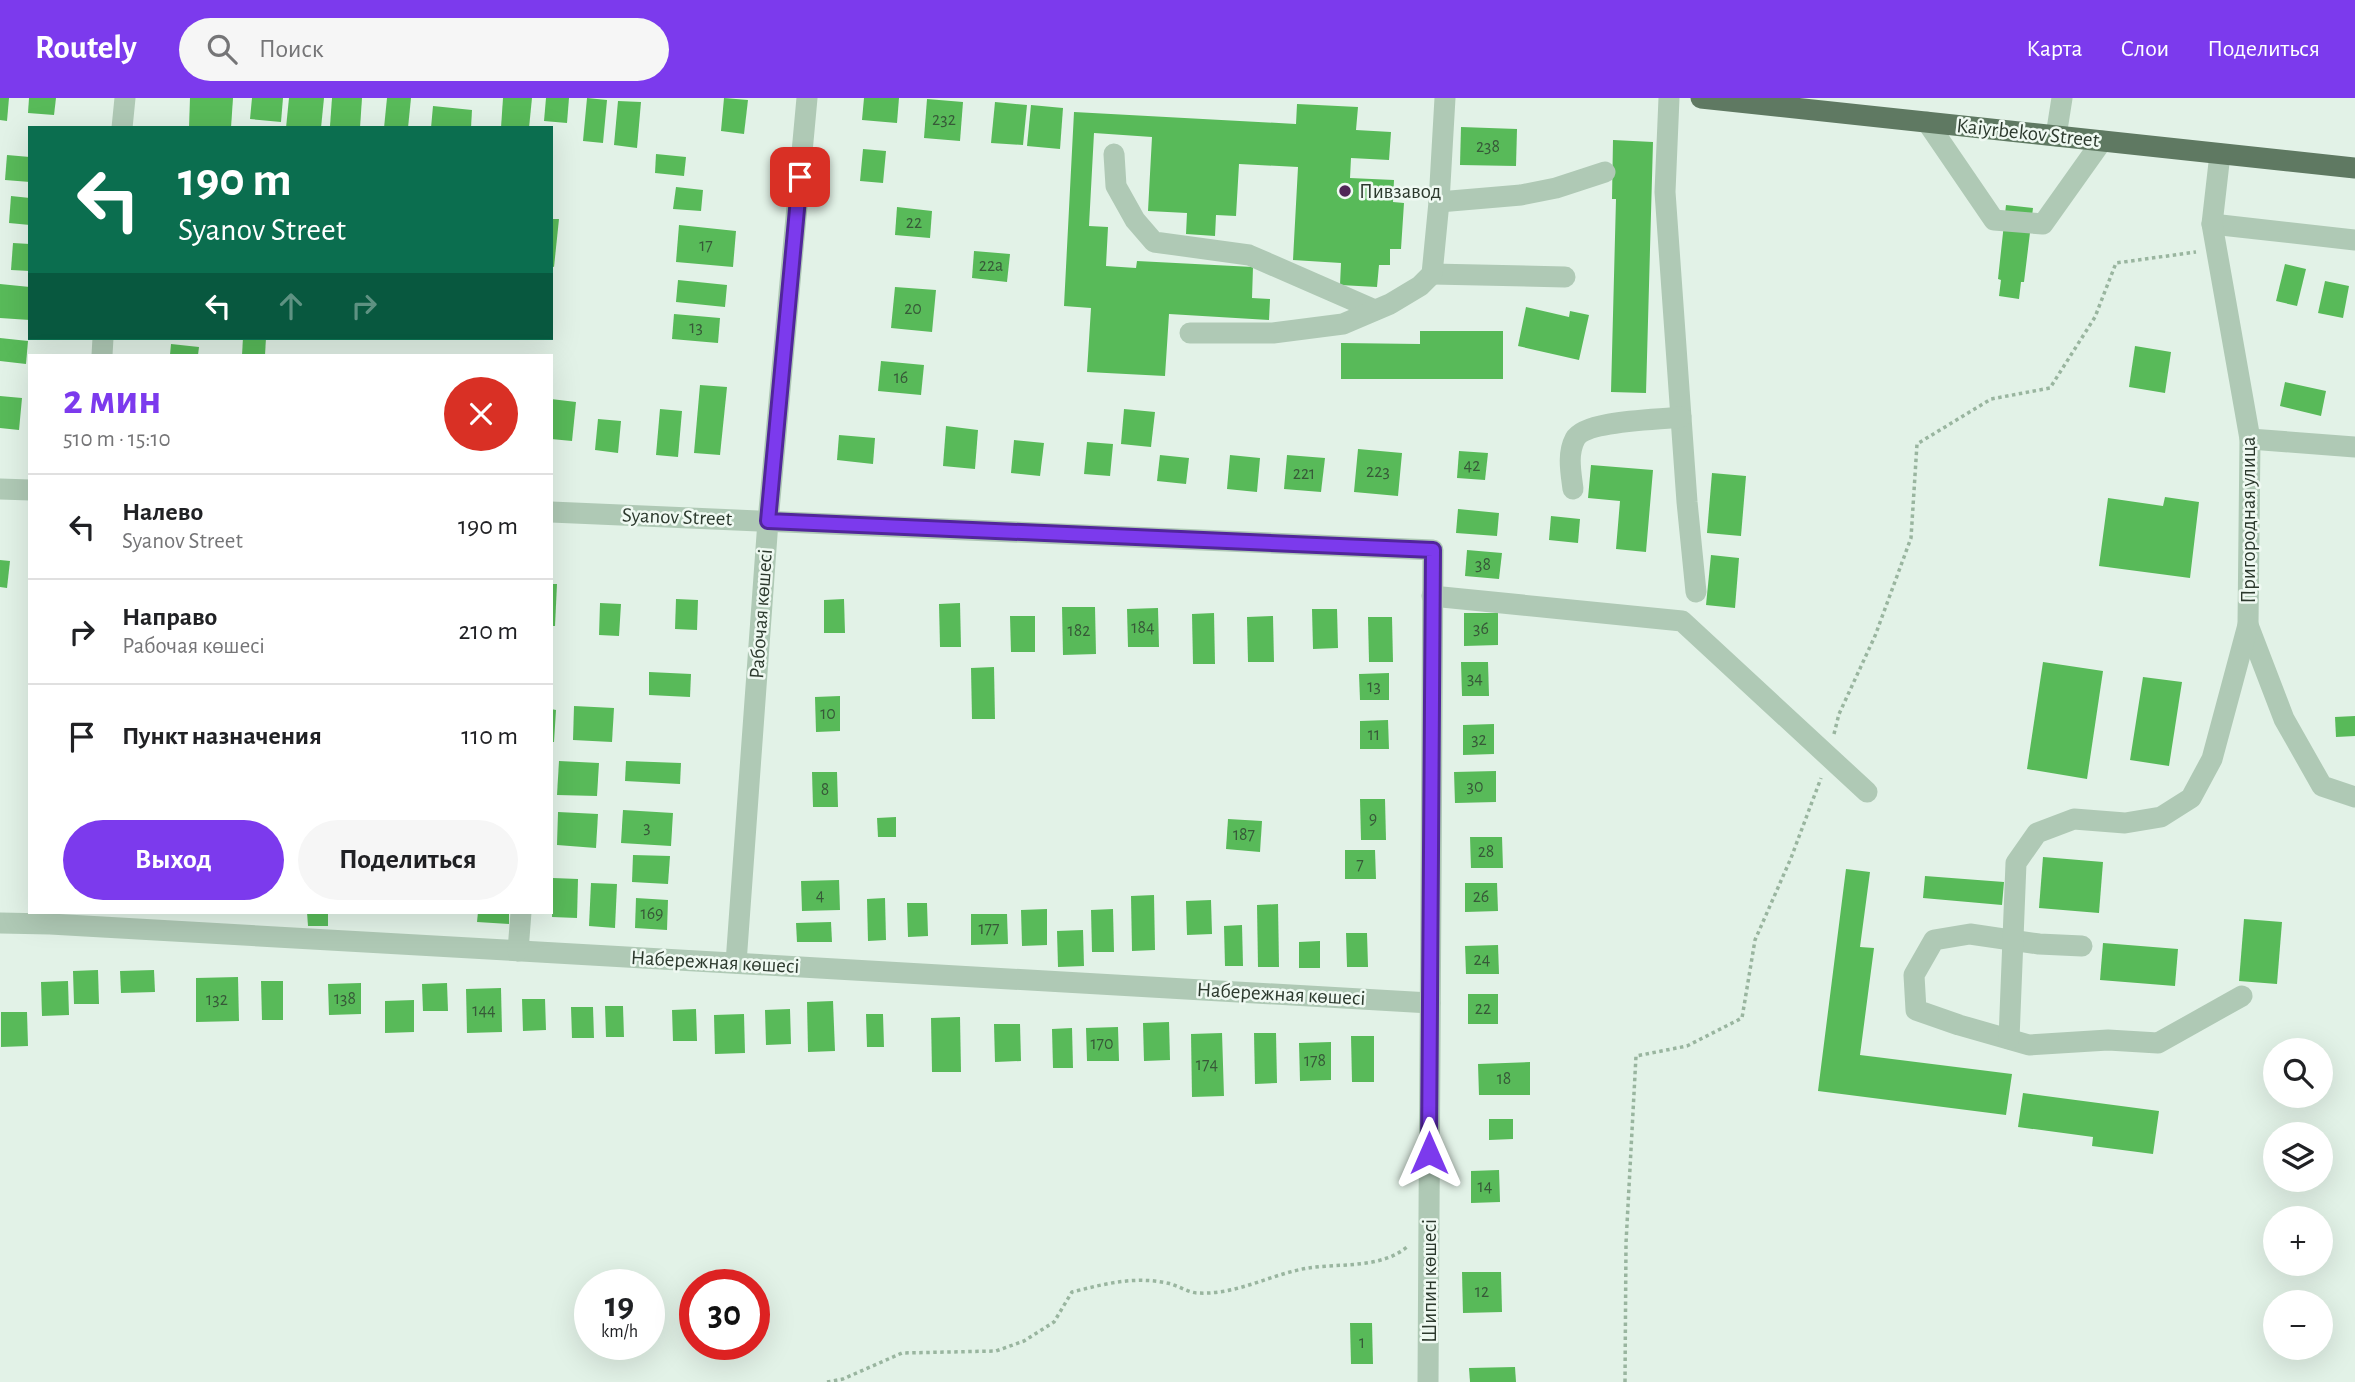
<!DOCTYPE html>
<html lang="ru">
<head>
<meta charset="utf-8">
<style>
  :root { --surface:#fff; --page:#f6f6f6; --text:#202124; --muted:#757577; --line:#e0e0e0; --accent:#7c3aed }
  body { margin:0; font-family:"Alegreya Sans",sans-serif; background:var(--page); color:var(--text); height:100vh; display:flex; flex-direction:column; font-size:26px; white-space:nowrap }
  * { box-sizing:border-box; margin:0 }
  p { font-size:23px; color:var(--muted) }
  .icon { flex:none; width:38px; height:38px; fill:none; stroke:currentColor; stroke-width:2; stroke-linecap:round; stroke-linejoin:round }
  .map { position:relative; flex:1; overflow:hidden }
  .sheet { position:absolute; left:28px; top:256px; width:525px; height:560px; display:flex; flex-direction:column; background:var(--surface); border-radius:0px; box-shadow:0 7px 28px #0002 }
  .sheet>* { flex:none }
  .top-card { position:absolute; left:28px; top:28px; width:525px; height:214px; border-radius:0px; box-shadow:0 7px 28px #0002; background:#0b6e4f; color:#fff; overflow:hidden }
  .controls { position:absolute; left:2263px; top:940px; display:grid; gap:14px }
  .controls a { display:grid; place-items:center; width:70px; height:70px; border-radius:50%; background:var(--surface); box-shadow:0 7px 28px #0002; font-size:35px }
  .speed { position:absolute; left:574px; top:1171px; display:flex; gap:14px; font-size:35px; font-weight:700; text-align:center }
  .speed>* { display:grid; place-content:center; width:91px; height:91px; border-radius:50%; background:var(--surface); box-shadow:0 7px 28px #0002; line-height:1 }
  .speed small { font-size:18px; font-weight:400 }
  .speed .limit { border:10px solid #d22; background:#fff; color:#111 }
  .pin { position:absolute; display:grid; place-items:center; width:60px; height:60px; color:#fff; margin:-30px; border-radius:14px; box-shadow:0 4px 10px #0006 }
  .me { position:absolute; width:77px; margin:-38px; rotate:0deg; stroke-linejoin:round; filter:drop-shadow(0 0 5px #0008) }
  .turn { display:flex; align-items:center; gap:24px; height:147px; padding:0 35px; font-size:32px }
  .turn .icon { width:91px; height:91px; stroke-width:2.5 }
  .turn b { display:block; font-size:49px; line-height:60px }
  .lanes { display:flex; align-items:center; height:66px; padding:0 35px; background:#0003; justify-content:center; gap:35px; direction:ltr }
  .lanes .off { opacity:.35 }
  .round { display:grid; place-items:center; flex:none; width:74px; height:74px; border-radius:37px; background:var(--page) }
  .overview { display:flex; align-items:center; justify-content:space-between; height:119px; padding:0 35px }
  h1 { font-size:42px; font-weight:700; line-height:52px; color:var(--accent) }
  .cta { display:flex; gap:14px; margin-top:auto; padding:14px 35px }
  .cta a { flex:1; height:80px; border-radius:42px; background:var(--accent); color:#fff; font-size:28px; font-weight:700; line-height:80px; text-align:center }
  .cta a+a { background:var(--page); color:var(--text) }
  ul { padding:0; list-style:none }
  li { display:flex; align-items:center; gap:21px; height:105px; padding:0 35px; border-top:2px solid var(--line) }
  li div { flex:1 }
  li b { display:block; font-size:26px }
  li em { font-style:normal }
  header { display:flex; align-items:center; gap:42px; box-sizing:border-box; height:98px; padding:0 35px; background:var(--accent); color:#fff }
  header strong { font-size:33px }
  nav { display:flex; gap:38px; margin-inline-start:auto; font-size:24px }
  .search { width:490px; height:63px; background:var(--page); display:flex; align-items:center; gap:18px; box-sizing:border-box; padding:0 24px; border-radius:38px; color:var(--muted); font-size:26px }
  .map>svg:first-child { display:block }
</style>
</head>
<body>
<header>
<strong>Routely</strong>
<div class="search"><svg class="icon" aria-label="search" viewBox="0 0 24 24"><circle cx="10" cy="10" r="6"/><path d="M15 15l6 6"/></svg>Поиск</div>
<nav><a>Карта</a><a>Слои</a><a>Поделиться</a></nav>
</header>
<div class="map">
<svg width="2355" height="1284" viewBox="0 0 2355 1284">
  <rect width="100%" height="100%" fill="#e2f2e7"/>
  <!-- building -->
  <g fill="#58ba59">
    <path d="M0 0H9L7 23 0 22Z"/>
    <path d="M29 0H56L54 17 28 15Z"/>
    <path d="M190 0H233L231 30H189Z"/>
    <path d="M252 0H283L281 24 250 21Z"/>
    <path d="M289 0H324L321 30H286Z"/>
    <path d="M332 0H362L360 30 330 28Z"/>
    <path d="M387 0H411L408 30H384Z"/>
    <path d="M503 0H532L529 30H501Z"/>
    <path d="M546 0H569L567 25 544 23Z"/>
    <path d="M587 0 607 2 603 45 583 43Z"/>
    <path d="M724 0 748 2 744 36 721 33Z"/>
    <path d="M864 0H899L897 25 862 22Z"/>
    <path d="M927 1 963 4 960 43 924 40Z"/>
    <path d="M618 3 641 4 637 50 614 47Z"/>
    <path d="M995 4 1027 7 1023 47 991 45Z"/>
    <path d="M1297 6 1358 9 1356 32 1391 34 1389 62 1351 60 1350 80 1394 82 1393 104 1404 105 1401 151H1390V167H1379L1377 189 1340 187 1341 165 1293 162 1298 69 1239 66 1236 118 1216 117 1215 138 1186 136 1187 115 1148 113 1152 39 1094 35 1089 128 1108 129 1106 168 1136 170 1137 163 1253 169 1252 200 1270 201 1269 222 1169 216 1165 278 1087 274 1091 210 1064 208 1074 14 1296 26Z"/>
    <path d="M1031 7 1063 10 1060 51 1027 48Z"/>
    <path d="M433 8 472 12 471 30H431Z"/>
    <path d="M1461 29 1517 31 1516 68 1460 67Z"/>
    <path d="M1613 42 1653 44 1646 295 1611 294 1616 101H1612Z"/>
    <path d="M863 51 886 53 883 85 860 83Z"/>
    <path d="M656 56 686 59 684 78 655 75Z"/>
    <path d="M7 57 30 59V84L5 82Z"/>
    <path d="M676 89 703 92 701 113 673 111Z"/>
    <path d="M11 98 30 100V127L9 125Z"/>
    <path d="M2006 107 2033 110 2024 184H2021L2019 201 1999 198 2001 182 1998 181Z"/>
    <path d="M897 109 932 113 930 140 895 137Z"/>
    <path d="M551 121H559L554 169 551 168Z"/>
    <path d="M679 127 736 133 733 169 676 164Z"/>
    <path d="M13 145 30 146V173L11 172Z"/>
    <path d="M974 153 1010 156 1007 184 972 180Z"/>
    <path d="M2285 166 2306 171 2297 208 2276 203Z"/>
    <path d="M678 182 727 187 725 209 676 204Z"/>
    <path d="M2325 183 2349 188 2343 220 2318 215Z"/>
    <path d="M0 186 30 189V222L0 220Z"/>
    <path d="M895 189 936 192 932 234 891 230Z"/>
    <path d="M1526 209 1569 219 1570 213 1589 217 1579 262 1518 248Z"/>
    <path d="M674 216 720 220 718 245 672 241Z"/>
    <path d="M1420 233H1503V281H1341V245L1420 246Z"/>
    <path d="M0 240 28 243 26 266 0 263Z"/>
    <path d="M243 240H266L265 257H242Z"/>
    <path d="M171 246 199 249 198 257H170Z"/>
    <path d="M2135 248 2171 254 2165 295 2129 289Z"/>
    <path d="M881 263 924 267 921 297 878 293Z"/>
    <path d="M2285 284 2326 293 2321 318 2280 308Z"/>
    <path d="M700 287 727 289 720 357 694 355Z"/>
    <path d="M0 298 22 300 19 332 0 330Z"/>
    <path d="M551 301 576 304 572 343 551 341Z"/>
    <path d="M660 311 682 313 678 359 656 357Z"/>
    <path d="M1124 311 1155 314 1151 349 1121 346Z"/>
    <path d="M598 321 621 323 618 355 595 352Z"/>
    <path d="M946 328 978 332 975 371 943 368Z"/>
    <path d="M839 337 875 340 873 366 837 362Z"/>
    <path d="M1014 342 1044 345 1040 378 1011 375Z"/>
    <path d="M1087 344 1113 346 1110 378 1084 376Z"/>
    <path d="M1358 351 1402 355 1398 398 1354 394Z"/>
    <path d="M1459 353 1488 355 1485 382 1457 380Z"/>
    <path d="M1160 357 1189 360 1186 386 1157 383Z"/>
    <path d="M1230 357 1260 360 1257 394 1227 391Z"/>
    <path d="M1287 357 1325 360 1321 394 1284 391Z"/>
    <path d="M1591 367 1653 372 1646 454 1616 451 1620 403 1588 400Z"/>
    <path d="M1712 375 1746 378 1741 438 1707 435Z"/>
    <path d="M2165 399 2199 404 2190 480 2099 468 2108 400 2163 408Z"/>
    <path d="M1458 411 1499 415 1497 438 1456 435Z"/>
    <path d="M1551 418 1580 421 1578 445 1549 442Z"/>
    <path d="M1467 452 1502 455 1499 481 1465 478Z"/>
    <path d="M1711 457 1739 460 1735 510 1706 507Z"/>
    <path d="M0 462 10 463 7 490 0 489Z"/>
    <path d="M551 486H557L555 528H551Z"/>
    <path d="M676 501 698 502 697 532 675 531Z"/>
    <path d="M844 501 845 535H824V502Z"/>
    <path d="M600 505 621 506 619 538 599 537Z"/>
    <path d="M960 505 961 549H940L939 506Z"/>
    <path d="M1062 509H1095L1096 556 1063 557Z"/>
    <path d="M1158 510 1159 549H1128L1127 511Z"/>
    <path d="M1312 511H1337L1338 550 1313 551Z"/>
    <path d="M1214 515 1215 566H1193L1192 516Z"/>
    <path d="M1464 515H1498V547L1464 548Z"/>
    <path d="M1010 518H1035V554H1011Z"/>
    <path d="M1273 518 1274 564H1248L1247 519Z"/>
    <path d="M1368 519H1392L1393 564H1369Z"/>
    <path d="M1461 564H1488L1489 598H1462Z"/>
    <path d="M2043 564 2103 573 2087 681 2027 671Z"/>
    <path d="M994 569 995 621H972L971 570Z"/>
    <path d="M649 574 691 576 690 599 649 597Z"/>
    <path d="M1389 575V602H1360L1359 576Z"/>
    <path d="M2143 579 2182 584 2169 668 2130 662Z"/>
    <path d="M840 598V633L816 634 815 599Z"/>
    <path d="M574 608 614 610 612 644 573 642Z"/>
    <path d="M551 611 556 612 554 644H551Z"/>
    <path d="M2355 618V638L2336 639 2335 619Z"/>
    <path d="M1388 622 1389 651H1360V623Z"/>
    <path d="M1494 626V656L1463 657V627Z"/>
    <path d="M559 663 599 665 597 698 557 697Z"/>
    <path d="M626 663 681 665 680 686 625 683Z"/>
    <path d="M1496 673V704L1455 705 1454 674Z"/>
    <path d="M812 674H837L838 709H813Z"/>
    <path d="M1360 701H1385L1386 742H1361Z"/>
    <path d="M623 712 673 715 671 748 621 745Z"/>
    <path d="M558 714 598 716 596 750 557 747Z"/>
    <path d="M896 719V739H878L877 720Z"/>
    <path d="M1228 721 1262 723 1260 754 1226 751Z"/>
    <path d="M1470 739H1502L1503 770H1471Z"/>
    <path d="M1345 752H1375L1376 781H1345Z"/>
    <path d="M633 757 670 758 668 786 632 784Z"/>
    <path d="M2043 759 2103 764 2099 815 2039 810Z"/>
    <path d="M1846 771 1870 774 1860 849 1874 850 1860 957 2012 976 2006 1017 1818 993Z"/>
    <path d="M1925 778 2004 784 2002 807 1923 800Z"/>
    <path d="M553 780 578 781 577 820 552 819Z"/>
    <path d="M839 782 840 812 802 813 801 783Z"/>
    <path d="M591 785 617 786 615 830 589 828Z"/>
    <path d="M1465 785H1497L1498 813 1465 814Z"/>
    <path d="M1154 797 1155 852 1132 853 1131 798Z"/>
    <path d="M636 800 668 802 667 832 635 830Z"/>
    <path d="M885 800 886 842 868 843 867 801Z"/>
    <path d="M1211 802 1212 836 1187 837 1186 803Z"/>
    <path d="M907 805H927L928 838 908 839Z"/>
    <path d="M1278 806 1279 869H1258L1257 807Z"/>
    <path d="M1047 811V847L1022 848 1021 812Z"/>
    <path d="M1113 811 1114 854H1092L1091 812Z"/>
    <path d="M307 814H328V828H308Z"/>
    <path d="M478 814H509V826L477 824Z"/>
    <path d="M971 816H1007L1008 846 971 847Z"/>
    <path d="M2244 821 2282 824 2277 886 2239 883Z"/>
    <path d="M831 824 832 844H797L796 825Z"/>
    <path d="M1242 827 1243 868H1225L1224 828Z"/>
    <path d="M1083 832 1084 868 1058 869 1057 833Z"/>
    <path d="M1346 835H1367L1368 869H1347Z"/>
    <path d="M1320 843V870H1299V844Z"/>
    <path d="M2103 845 2178 851 2175 888 2100 882Z"/>
    <path d="M1498 847 1499 876H1466L1465 848Z"/>
    <path d="M98 872 99 906H74L73 873Z"/>
    <path d="M154 872 155 894 121 895 120 873Z"/>
    <path d="M238 879 239 923 196 924V880Z"/>
    <path d="M68 883 69 917 42 918 41 884Z"/>
    <path d="M261 883H283V922H262Z"/>
    <path d="M361 885V916L329 917 328 886Z"/>
    <path d="M447 885 448 913H423L422 886Z"/>
    <path d="M501 890 502 934 467 935 466 891Z"/>
    <rect x="1468" y="896" width="30" height="30"/>
    <path d="M522 901H545L546 932 523 933Z"/>
    <path d="M414 902V934L385 935V903Z"/>
    <path d="M833 903 835 953 808 954 807 904Z"/>
    <path d="M605 908H623L624 939H606Z"/>
    <path d="M571 909H593L594 940H572Z"/>
    <path d="M696 911 697 943H673L672 912Z"/>
    <path d="M790 911 791 946 766 947 765 912Z"/>
    <path d="M1 914H27L28 948 1 949Z"/>
    <path d="M744 916 745 955 715 956 714 917Z"/>
    <path d="M866 916H883L884 949H867Z"/>
    <path d="M960 919 961 974H932L931 920Z"/>
    <path d="M1169 924 1170 962 1144 963 1143 925Z"/>
    <path d="M994 926H1020L1021 963 995 964Z"/>
    <path d="M1118 929 1119 963H1087L1086 930Z"/>
    <path d="M1072 930 1073 970H1053L1052 931Z"/>
    <path d="M1222 935 1224 998 1192 999 1191 936Z"/>
    <path d="M1254 935H1276L1277 985 1255 986Z"/>
    <path d="M1351 938H1374V984H1352Z"/>
    <path d="M1331 944V982L1300 983 1299 945Z"/>
    <path d="M1530 964V997H1479L1478 966Z"/>
    <path d="M2023 995 2159 1013 2153 1056 2092 1048 2093 1039 2018 1029Z"/>
    <path d="M1489 1021H1513V1041L1489 1042Z"/>
    <path d="M1499 1072 1500 1104 1471 1105V1073Z"/>
    <path d="M1462 1174H1501L1502 1214 1463 1215Z"/>
    <path d="M1350 1225H1372L1373 1266H1351Z"/>
    <path d="M1515 1269 1516 1284H1470L1469 1270Z"/>
  </g>
  <g fill="none" stroke-linecap="round" stroke-linejoin="round">
    <!-- path -->
    <g stroke="#99b59f" stroke-width="3.5" stroke-dasharray="3.5 3.5" stroke-linecap="butt">
      <path d="M1834 636 1839 616 1875 538 1911 440 1917 346 1991 301 2050 290 2095 219 2116 165 2196 154"/>
      <path d="M827 1284 843 1281 902 1255 996 1253 1024 1243 1054 1224 1072 1194C1104 1186 1134 1178 1167 1185 1178 1187 1188 1195 1198 1195 1237 1197 1271 1176 1308 1170 1340 1165 1380 1171 1407 1149"/>
      <path d="M1625 1284 1626 1145 1636 958 1687 948 1742 920 1755 842 1791 760 1821 680"/>
    </g>
    <!-- minor -->
    <g stroke="#afc9b5" stroke-width="21">
      <path d="M1669 0 1665 94 1687 404 1696 494"/>
      <path d="M1927 24 1994 122 2043 126 2102 43"/>
      <path d="M122 30 125 0"/>
      <path d="M2056 38 2062 0"/>
      <path d="M1114 56 1116 88 1135 122 1154 144 1249 157 1375 212"/>
      <path d="M1439 104 1521 97 1556 90 1605 74"/>
      <path d="M2212 126 2355 142"/>
      <path d="M1432 176 1565 179"/>
      <path d="M1190 235H1273L1343 226 1390 206 1420 188 1432 176 1439 104 1445 0"/>
      <path d="M102 257 103 240"/>
      <path d="M2250 341 2355 349"/>
      <path d="M0 391 30 392"/>
      <path d="M1573 391C1571 375 1567 356 1575 341 1585 322 1659 322 1681 319"/>
      <path d="M551 414 1433 452 1428 1284"/>
      <path d="M1432 498 1682 523 1867 694"/>
      <path d="M2248 527 2284 621 2322 688 2355 699"/>
      <path d="M0 825 50 826 1430 905"/>
      <path d="M2082 848 2039 846 1970 836 1934 842 1914 877 1916 912 1959 927 2029 947 2108 942 2158 945 2242 898"/>
      <path d="M518 853 521 814"/>
      <path d="M736 865 768 423 807 0"/>
      <path d="M2009 941 2016 765 2037 735 2074 721 2125 725 2161 719 2191 700 2212 661 2248 527 2250 341 2212 126 2220 56"/>
    </g>
    <!-- major -->
    <path stroke="#5f7962" stroke-width="21" d="M1701 0 2355 70"/>
  </g>
  <g fill="none" stroke-linecap="round" stroke-linejoin="round">
    <defs>
      <path id="route" d="M800 79 768 423 1433 452 1429 1055"/>
    </defs>
    <!-- route casing -->
    <use href="#route" stroke="#51269a" stroke-width="18"/>
    <!-- route -->
    <use href="#route" stroke="#7c3aed" stroke-width="12"/>
  </g>
  <!-- markers -->
  <circle fill="#4f2657" stroke="#eff9f2" stroke-width="2.5" cx="1345" cy="93" r="7"/>
  <g text-anchor="middle" dominant-baseline="central" stroke-width="5" stroke-linejoin="round" paint-order="stroke">
    <!-- number labels -->
    <g font-size="18" fill="#375938">
      <text x="944" y="22">232</text>
      <text x="1488" y="49">238</text>
      <text x="914" y="125">22</text>
      <text x="706" y="148">17</text>
      <text x="991" y="168">22а</text>
      <text x="913" y="211">20</text>
      <text x="696" y="230">13</text>
      <text x="901" y="280">16</text>
      <text x="1472" y="368">42</text>
      <text x="1378" y="374">223</text>
      <text x="1304" y="376">221</text>
      <text x="1483" y="467">38</text>
      <text x="1143" y="530">184</text>
      <text x="1481" y="531">36</text>
      <text x="1079" y="533">182</text>
      <text x="1475" y="581">34</text>
      <text x="1374" y="589">13</text>
      <text x="828" y="616">10</text>
      <text x="1374" y="637">11</text>
      <text x="1479" y="642">32</text>
      <text x="1475" y="689">30</text>
      <text x="825" y="692">8</text>
      <text x="1373" y="721">9</text>
      <text x="647" y="730">3</text>
      <text x="1244" y="737">187</text>
      <text x="1486" y="754">28</text>
      <text x="1360" y="767">7</text>
      <text x="820" y="798">4</text>
      <text x="1481" y="799">26</text>
      <text x="652" y="816">169</text>
      <text x="989" y="831">177</text>
      <text x="1482" y="862">24</text>
      <text x="345" y="901">138</text>
      <text x="217" y="902">132</text>
      <text x="1483" y="911">22</text>
      <text x="484" y="913">144</text>
      <text x="1102" y="946">170</text>
      <text x="1315" y="963">178</text>
      <text x="1207" y="967">174</text>
      <text x="1504" y="981">18</text>
      <text x="1485" y="1089">14</text>
      <text x="1482" y="1194">12</text>
      <text x="1362" y="1245">1</text>
    </g>
    <!-- street labels -->
    <g font-size="21" fill="#2c392d" stroke="#eff9f2">
      <text transform="translate(2028 35) rotate(6)">Kaiyrbekov Street</text>
      <text transform="translate(677 419) rotate(2)">Syanov Street</text>
      <text transform="translate(2248 422) rotate(-90)">Пригородная улица</text>
      <text transform="translate(761 516) rotate(-86)">Рабочая көшесі</text>
      <text transform="translate(715 864) rotate(3)">Набережная көшесі</text>
      <text transform="translate(1281 896) rotate(3)">Набережная көшесі</text>
      <text transform="translate(1429 1183) rotate(-90)">Шипин көшесі</text>
    </g>
    <!-- poi labels -->
    <g font-size="21" fill="#2c392d" stroke="#eff9f2" text-anchor="start">
      <text x="1359" y="93">Пивзавод</text>
    </g>
  </g>
</svg>
<div class="controls">
<a><svg class="icon" aria-label="search" viewBox="0 0 24 24"><circle cx="10" cy="10" r="6"/><path d="M15 15l6 6"/></svg></a>
<a><svg class="icon" aria-label="layers" viewBox="0 0 24 24"><path d="M12 4l9 5-9 5-9-5zM3 14l9 5 9-5"/></svg></a>
<a>+</a>
<a>−</a>
</div>
<div class="speed"><div>19<small>km/h</small></div><div class="limit">30</div></div>
<div class="pin" style="left:800px;top:79px;background:#d93025"><svg class="icon" aria-label="arrive" viewBox="0 0 24 24"><path d="M6 21V4h12l-3 4 3 4H6"/></svg></div>
<svg class="me" style="left:1429px;top:1055px" viewBox="-20 -20 40 40"><path d="M0-17L14 15 0 8-14 15z" fill="#7c3aed" stroke="#fff" stroke-width="4"/></svg>
<div class="top-card">
<div class="turn"><svg class="icon" aria-label="left" viewBox="0 0 24 24"><path d="M17 20v-9H6M10 6l-5 5 5 5"/></svg><div><b>190 m</b>Syanov Street</div></div>
<div class="lanes"><svg class="icon" aria-label="left" viewBox="0 0 24 24"><path d="M17 20v-9H6M10 6l-5 5 5 5"/></svg><svg class="icon off" aria-label="ahead" viewBox="0 0 24 24"><path d="M12 20V5M6 11l6-6 6 6"/></svg><svg class="icon off" aria-label="right" viewBox="0 0 24 24"><path d="M7 20v-9h11M14 6l5 5-5 5"/></svg></div>
</div>
<section class="sheet">
<div class="overview"><div><h1>2 мин</h1><p>510 m · 15:10</p></div><a class="round" style="background:#d93025;color:#fff"><svg class="icon" aria-label="close" viewBox="0 0 24 24"><path d="M6 6l12 12M18 6L6 18"/></svg></a></div>
<ul>
<li><svg class="icon" aria-label="left" viewBox="0 0 24 24"><path d="M17 20v-9H6M10 6l-5 5 5 5"/></svg><div><b>Налево</b><p>Syanov Street</p></div><em>190 m</em></li>
<li><svg class="icon" aria-label="right" viewBox="0 0 24 24"><path d="M7 20v-9h11M14 6l5 5-5 5"/></svg><div><b>Направо</b><p>Рабочая көшесі</p></div><em>210 m</em></li>
<li><svg class="icon" aria-label="arrive" viewBox="0 0 24 24"><path d="M6 21V4h12l-3 4 3 4H6"/></svg><div><b>Пункт назначения</b></div><em>110 m</em></li>
</ul>
<div class="cta"><a>Выход</a><a>Поделиться</a></div>
</section>
</div>
</body>
</html>
